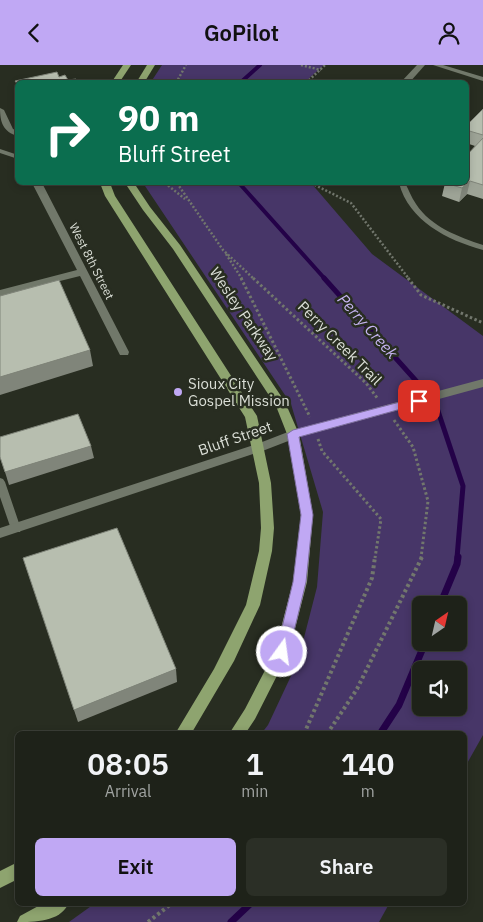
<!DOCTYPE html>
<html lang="en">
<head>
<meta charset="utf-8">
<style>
  :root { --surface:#1e2219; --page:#2b2f26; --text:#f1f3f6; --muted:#a1a4a2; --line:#3c3f38; --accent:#c0a8f4 }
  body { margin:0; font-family:"IBM Plex Sans",sans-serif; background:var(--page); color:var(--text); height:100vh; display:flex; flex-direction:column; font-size:19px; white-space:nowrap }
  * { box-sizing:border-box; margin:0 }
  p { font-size:16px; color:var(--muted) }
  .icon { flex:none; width:28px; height:28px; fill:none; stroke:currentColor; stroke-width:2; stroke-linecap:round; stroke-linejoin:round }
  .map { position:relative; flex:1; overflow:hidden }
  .sheet { position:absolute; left:15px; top:666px; width:452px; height:175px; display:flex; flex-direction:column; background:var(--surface); border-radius:8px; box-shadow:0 2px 8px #0003,0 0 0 1px var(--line) }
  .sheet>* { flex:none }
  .hud { position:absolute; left:15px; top:15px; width:454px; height:105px; border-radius:8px; box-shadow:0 2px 8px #0003,0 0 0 1px var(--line); background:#0b6e4f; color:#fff; overflow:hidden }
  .needle { width:32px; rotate:34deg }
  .fabs { position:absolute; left:412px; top:531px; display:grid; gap:10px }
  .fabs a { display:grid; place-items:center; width:55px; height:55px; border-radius:8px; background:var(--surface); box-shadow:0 2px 8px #0003,0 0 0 1px var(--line); font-size:25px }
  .pin { position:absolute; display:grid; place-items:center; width:42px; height:42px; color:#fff; margin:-21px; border-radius:10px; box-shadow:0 2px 8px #0006 }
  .me { position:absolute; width:55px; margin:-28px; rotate:14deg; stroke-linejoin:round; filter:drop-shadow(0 0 4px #0008) }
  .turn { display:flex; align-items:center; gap:18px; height:105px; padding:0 20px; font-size:22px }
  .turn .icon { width:65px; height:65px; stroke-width:2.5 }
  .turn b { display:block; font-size:35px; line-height:42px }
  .eta { display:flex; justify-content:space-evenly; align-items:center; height:85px; text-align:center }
  .eta b { font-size:30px; font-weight:600; line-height:35px }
  .button { display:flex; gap:10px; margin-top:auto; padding:10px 20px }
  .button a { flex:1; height:58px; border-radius:8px; background:var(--accent); color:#111; font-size:20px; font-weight:600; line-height:58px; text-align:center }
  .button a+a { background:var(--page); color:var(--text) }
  header { display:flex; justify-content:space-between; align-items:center; height:65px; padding:0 20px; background:var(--accent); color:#111; font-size:22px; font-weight:600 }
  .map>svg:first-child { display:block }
</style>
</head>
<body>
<header><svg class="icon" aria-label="back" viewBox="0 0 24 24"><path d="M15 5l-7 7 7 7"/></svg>GoPilot<svg class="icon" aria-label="person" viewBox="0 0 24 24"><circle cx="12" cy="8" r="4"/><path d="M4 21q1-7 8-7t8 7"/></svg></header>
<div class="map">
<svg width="483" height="857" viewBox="0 0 483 857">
  <rect width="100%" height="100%" fill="#282d21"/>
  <!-- green -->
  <g fill="#473668" fill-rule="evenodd">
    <path d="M162 0H324L305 17H151Z"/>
    <path d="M143 118H311L372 189 483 271V670L465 702V669H261L268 660 298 596 317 522 323 447 291 339ZM421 540H459V578H421ZM421 605H459V642H421Z"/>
    <path d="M94 839H389L379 857H69Z"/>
  </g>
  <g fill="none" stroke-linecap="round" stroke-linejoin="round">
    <!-- stream-far2 -->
    <g stroke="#240248" stroke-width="4">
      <path d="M240 18 260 0"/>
      <path d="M239 118 325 214"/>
    </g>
    <!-- stream-far1 -->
    <path stroke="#240248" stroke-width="5" d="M324 213 435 337 463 421 457 493"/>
    <!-- stream -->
    <g stroke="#240248" stroke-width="7">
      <path d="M440 540 457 499 458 492"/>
      <path d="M380 669 399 640 425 578"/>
      <path d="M231 857 250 839"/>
    </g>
    <!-- path-far2 -->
    <g stroke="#72776d" stroke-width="2.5" stroke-dasharray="2 2" stroke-linecap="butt">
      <path d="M301 0 321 5"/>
      <path d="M176 18 186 0"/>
      <path d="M306 18 325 0"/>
      <path d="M165 118 185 134"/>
      <path d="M177 118 223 185 254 214"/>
      <path d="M311 118 351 138 409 214"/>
      <path d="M226 189 242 214"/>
    </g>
    <!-- path-far1 -->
    <g stroke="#72776d" stroke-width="3" stroke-dasharray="2.5 2.5" stroke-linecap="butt">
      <path d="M241 213 310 352"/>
      <path d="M253 213 366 318 378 334"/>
      <path d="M408 213 421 230 483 258"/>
      <path d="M394 355 413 382 428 436 421 493"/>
      <path d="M318 374 322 386 381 454 375 493"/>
    </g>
    <!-- path -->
    <g stroke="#72776d" stroke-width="4" stroke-dasharray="3 3" stroke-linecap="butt">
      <path d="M304 669 372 513 375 492"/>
      <path d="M327 669 357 624 422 492"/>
      <path d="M148 857 171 839"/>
    </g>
    <!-- service -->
    <g fill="#71786a" fill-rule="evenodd">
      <path d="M433 0H443L483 12V16Z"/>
      <path d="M0 84 18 90V94L0 88Z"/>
      <path d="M399 118H405C409 125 411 132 416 139 431 162 459 172 483 180V185C447 175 409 156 399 118Z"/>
      <path d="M0 413 3 414 5 417 21 464 20 467H12L11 464 0 432Z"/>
    </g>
    <!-- minor -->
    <g fill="#71786a" fill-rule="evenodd">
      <path d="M417 0H425L409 18H400Z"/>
      <path d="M0 43 4 45 13 64 18 66V71C3 67 0 57 0 43Z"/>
      <path d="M32 118H42L129 287 128 290H120L80 211 0 231V225L77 205Z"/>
      <path d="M483 314V322L296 373 265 385 0 473V463L257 379 293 365Z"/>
    </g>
    <!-- primary -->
    <g fill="#8ea46f" fill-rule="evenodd">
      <path d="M123 0H131L119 18H111Z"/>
      <path d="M147 0H155L144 18H136Z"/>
      <path d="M100 118H110L115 131 257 351 271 418 274 463 272 486 260 540 234 596 191 669H175L214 604 246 540 259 486 261 463 259 418 245 352 105 131Z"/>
      <path d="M125 118H134L150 142 180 180 285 337 299 369 313 450 307 517 289 587 255 654 245 669H229L245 644 275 586 293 517 301 450 287 369 276 341 173 184 143 145Z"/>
      <path d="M18 797V814L0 823V806Z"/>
      <path d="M42 839H68C60 857 34 857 17 857L20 851Z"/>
    </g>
  </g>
  <!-- wall -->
  <path fill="#9da396" d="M483 44V134L467 129 459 137 442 131 445 118 475 81 466 78V61Z"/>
  <!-- shaded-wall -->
  <g fill="#80857a">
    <path d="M470 116 467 129 459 137 462 123Z"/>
    <path d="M90 285 93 301 0 330V312Z"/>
    <path d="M91 381 94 393 9 420 5 407Z"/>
    <path d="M176 604 177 617 78 657 74 645Z"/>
  </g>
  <!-- building -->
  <g fill="#b7beaf" stroke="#80857a">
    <path d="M57 7 59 12 65 10 68 15 76 14 79 18H18V20L15 16Z"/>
    <path d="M483 44V70L466 65V61Z"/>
    <path d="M483 73V120L470 116 462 123 445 118H466V91Z"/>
    <path d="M59 215 90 285 0 312V231Z"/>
    <path d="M78 349 91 381 5 407 0 392V372Z"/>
    <path d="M117 463 176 604 74 645 23 493Z"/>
  </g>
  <!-- route -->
  <path fill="#c0a8f4" stroke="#7d6d9f" d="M419 332 424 336 423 338 299 372 313 450 306 517 289 587 287 591 282 593 278 591 276 587 293 517 301 450 287 369 293 365Z"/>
  <!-- markers -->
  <circle fill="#c0a8f4" stroke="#282d21" stroke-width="2" cx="178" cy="327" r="5"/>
  <g text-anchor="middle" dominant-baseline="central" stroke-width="5" stroke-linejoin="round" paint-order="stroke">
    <!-- far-street labels -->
    <g font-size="12" fill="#dbdfd7" stroke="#282d21">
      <text transform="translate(92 196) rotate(63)">West 8th Street</text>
    </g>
    <!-- street labels -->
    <g font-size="15" fill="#dbdfd7" stroke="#282d21">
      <text transform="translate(244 249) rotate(56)">Wesley Parkway</text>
      <text transform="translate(340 278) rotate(45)">Perry Creek Trail</text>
      <text transform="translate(235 373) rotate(-19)">Bluff Street</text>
    </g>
    <!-- poi labels -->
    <g font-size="15" fill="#dbdfd7" stroke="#282d21" text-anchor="start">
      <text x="188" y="318">Sioux City<tspan x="188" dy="17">Gospel Mission</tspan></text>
    </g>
    <!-- water labels -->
    <g font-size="16" font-style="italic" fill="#c6b4f1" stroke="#282d21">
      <text transform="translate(368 261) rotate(48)">Perry Creek</text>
    </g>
  </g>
</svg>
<div class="fabs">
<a><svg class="needle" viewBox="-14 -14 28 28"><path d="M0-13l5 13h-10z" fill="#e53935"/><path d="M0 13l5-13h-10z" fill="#a1a4a2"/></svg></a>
<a><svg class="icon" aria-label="sound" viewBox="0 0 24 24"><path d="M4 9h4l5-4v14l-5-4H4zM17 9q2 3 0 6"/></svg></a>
</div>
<div class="pin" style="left:419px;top:336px;background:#d93025"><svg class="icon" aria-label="arrive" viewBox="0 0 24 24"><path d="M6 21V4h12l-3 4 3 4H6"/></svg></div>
<svg class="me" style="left:282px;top:587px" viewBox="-20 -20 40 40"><circle r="17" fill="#c0a8f4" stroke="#fff" stroke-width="3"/><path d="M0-11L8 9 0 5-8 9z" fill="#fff"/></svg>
<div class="hud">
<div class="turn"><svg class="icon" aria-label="right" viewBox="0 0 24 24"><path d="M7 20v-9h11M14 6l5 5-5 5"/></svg><div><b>90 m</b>Bluff Street</div></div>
</div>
<section class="sheet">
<div class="eta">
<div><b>08:05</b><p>Arrival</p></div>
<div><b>1</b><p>min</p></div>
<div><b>140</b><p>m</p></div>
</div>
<div class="button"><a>Exit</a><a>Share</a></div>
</section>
</div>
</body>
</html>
